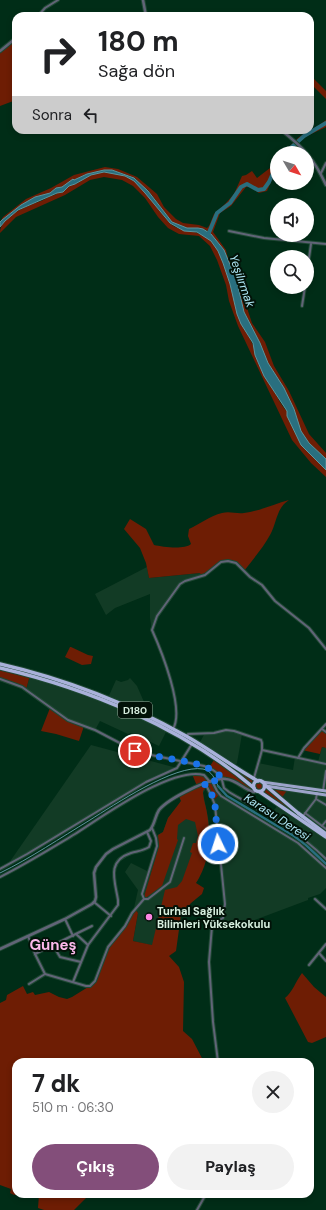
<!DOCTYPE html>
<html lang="tr">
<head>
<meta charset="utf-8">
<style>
  :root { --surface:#fff; --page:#f2f2f2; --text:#202124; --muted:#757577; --accent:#834e7a }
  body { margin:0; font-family:"DM Sans",sans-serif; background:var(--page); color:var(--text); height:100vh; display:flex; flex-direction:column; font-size:15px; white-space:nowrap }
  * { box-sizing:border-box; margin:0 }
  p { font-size:13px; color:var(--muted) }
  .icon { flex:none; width:22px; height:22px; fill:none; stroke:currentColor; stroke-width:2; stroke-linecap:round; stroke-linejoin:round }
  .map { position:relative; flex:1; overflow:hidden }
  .drawer { position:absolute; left:12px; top:1058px; width:302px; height:140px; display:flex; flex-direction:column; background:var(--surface); border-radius:12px; box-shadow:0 2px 6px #0003 }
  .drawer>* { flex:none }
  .top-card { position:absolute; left:12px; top:12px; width:302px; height:122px; border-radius:12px; box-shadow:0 2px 6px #0003; background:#fff; color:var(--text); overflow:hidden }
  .needle { width:26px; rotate:129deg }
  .buttons { position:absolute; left:270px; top:146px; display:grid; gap:8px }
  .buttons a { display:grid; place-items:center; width:44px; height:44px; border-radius:50%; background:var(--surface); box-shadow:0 2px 6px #0003; font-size:20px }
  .pin { position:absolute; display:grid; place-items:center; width:34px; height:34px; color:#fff; margin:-17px; border:2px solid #fff; border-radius:50%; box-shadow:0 1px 4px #0007 }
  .me { position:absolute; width:44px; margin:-22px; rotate:356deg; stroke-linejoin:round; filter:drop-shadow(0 0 3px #0008) }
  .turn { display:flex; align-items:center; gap:14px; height:84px; padding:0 20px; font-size:18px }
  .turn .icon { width:52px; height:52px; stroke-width:2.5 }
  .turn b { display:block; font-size:28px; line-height:34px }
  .then { display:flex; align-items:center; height:38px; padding:0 20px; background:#0003; gap:8px; font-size:15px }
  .round { display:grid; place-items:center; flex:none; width:42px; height:42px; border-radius:21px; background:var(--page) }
  .headline { display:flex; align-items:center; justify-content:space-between; height:68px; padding:0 20px }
  h1 { font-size:24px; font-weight:800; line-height:30px }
  .button { display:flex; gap:8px; margin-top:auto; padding:8px 20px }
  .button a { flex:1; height:46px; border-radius:24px; background:var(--accent); color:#fff; font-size:16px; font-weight:800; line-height:46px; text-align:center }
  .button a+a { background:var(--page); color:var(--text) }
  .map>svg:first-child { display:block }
</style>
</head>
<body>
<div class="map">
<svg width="326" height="1210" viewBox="0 0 326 1210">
  <rect width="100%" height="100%" fill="#002d17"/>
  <!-- built -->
  <g fill="#123b25">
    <path d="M147 567 149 578 200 573 201 576 182 583 157 616 152 630 150 618V594L115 608 106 615 95 594Z"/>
    <path d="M30 675 105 701 167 730 159 746 131 733 128 734 100 721 95 730 68 720 26 690Z"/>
    <path d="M130 678 137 686 144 702 141 713 108 698 116 680 121 682 128 680Z"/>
    <path d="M226 730 242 734 237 763 234 767 199 744 205 733H214Z"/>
    <path d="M91 745 177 768 146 782 12 862 11 860Z"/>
    <path d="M322 747 326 748V859L309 843 269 816 279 804 258 781 254 778 258 763 293 770 295 757 318 762Z"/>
    <path d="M207 787 203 793 209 823 210 836 208 853 198 880 190 890 168 949 133 941 138 913 134 908 138 890 125 872 131 863 149 872 157 846 156 836 163 832 168 818 179 805 181 801 179 796Z"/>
    <path d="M220 794 292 839 326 868V888L320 894 308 898V900L239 926 222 919 225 908 214 800Z"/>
  </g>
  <!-- green -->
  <g fill="#6e1d04">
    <path d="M16 38V100L0 106V51Z"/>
    <path d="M310 75 326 91V99L310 83Z"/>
    <path d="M326 120V127L305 137 288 153H283L299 137 318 126Z"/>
    <path d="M277 160V168L267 191 259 193 250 187H246L231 206 220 213 213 232 226 250 227 255 241 285 247 306 248 311 252 323 265 342 274 366 289 391 309 434 326 453V459L309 443 301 431 294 409 284 388 268 363 260 343 244 312 237 282 224 250 211 234 206 230 196 228H187L172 222 148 190 140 185 136 179 130 176 112 170H104L87 174 74 180V179L62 187 56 188 50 193 38 196 21 205 0 222 3 217 26 199 51 188 74 175 105 167 118 169 137 177 157 194 164 207 176 219 183 223 199 225 207 228 209 226 214 214 225 204 234 194 242 176 246 175 252 171 257 178 270 168 272 169Z"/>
    <path d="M103 172C111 173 122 173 129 178 145 187 156 207 167 220 180 237 203 225 216 247 227 267 232 290 237 312 239 323 247 331 251 341 254 346 254 351 256 356 260 368 267 379 274 391 278 397 281 406 287 411V416L301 445 326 470V477L311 463 292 440 238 326 229 301 226 285 217 260 210 246 199 236 179 234 168 228 158 217 145 198 133 186 122 180 104 177 90 180 65 195 16 217 0 233C0 216 27 206 41 201 46 199 50 195 55 195L57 193 63 192 69 186 78 183 87 176Z"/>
    <path d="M289 500C276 508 277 523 270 535 263 548 253 559 244 571L236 563 224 561 201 576 200 573 149 578 146 563 140 548 124 529 130 519 146 529 154 545C163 547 184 550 191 544L188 536 189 529C200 524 210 516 222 513 230 511 236 514 244 513 260 511 274 504 289 500Z"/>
    <path d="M70 647H71L88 655 93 656 91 664 82 665 65 657Z"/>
    <path d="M0 668 30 675 26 690 21 687 0 679Z"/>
    <path d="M50 708 64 718 84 726 79 741 56 734 41 731Z"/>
    <path d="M322 729 326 732V748L322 747 320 754 302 750Z"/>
    <path d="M215 758 231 769 233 766 258 781 262 782 265 785 288 789 281 799 292 808 289 811 260 792 256 791 254 792 235 782 222 779 221 776 209 768Z"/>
    <path d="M192 774 204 775 210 782 212 781 220 794 214 800 206 787 203 791C203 799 206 806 207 813 211 837 210 862 196 883L204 888 202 894 191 903 181 915 176 951 169 956 179 967 184 982 183 1031 192 1039 204 1062H16V1194H18L14 1195 10 1193 11 1189 0 1185V1003L6 1000 7 995 23 986 27 994 33 992 35 995 49 992 59 997 67 999 72 997 93 984 107 949 125 926 135 909 138 913 133 941 152 945 165 890 177 887 182 881 192 853 190 852 193 843H196L198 836 195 822 186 819 178 825 177 839 178 840 162 886 147 897H144L159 846 158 835 163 832 168 818 181 801 179 796 197 786Z"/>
    <path d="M302 973 314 987 326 997V1037L312 1043 308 1042 285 998C292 993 296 981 302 973Z"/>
    <path d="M39 1194H86V1198L74 1210H44L38 1208Z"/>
  </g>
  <!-- water -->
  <path fill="#296f7f" stroke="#5e959c" d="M104 170H112L134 178 148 191 172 222 187 228H198L203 229 211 234 224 250 237 282 244 312 260 343 268 363 284 388 294 409 301 431 309 443 326 459V470L301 445 287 416V411L264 376 255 355 253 343 241 324 237 314 230 284 223 263 218 251 211 241 197 232 184 231 170 223 145 193 134 181 125 176 104 172 91 175 75 184 69 186 63 192 57 193 18 210 5 221 0 227V222L2 220 21 205 35 197 50 193 56 188 62 187 73 179 74 180 87 174Z"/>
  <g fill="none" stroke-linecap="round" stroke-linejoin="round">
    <!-- stream -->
    <path stroke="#5e959c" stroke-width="1" d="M0 873C31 858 60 838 90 820 114 805 175 764 203 769 212 771 215 779 218 786"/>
    <!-- canal -->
    <path stroke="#296f7f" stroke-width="2.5" d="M218 786 227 796 294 836 306 845 326 864"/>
    <!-- river -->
    <g stroke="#296f7f" stroke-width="4">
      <path d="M285 153 304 136 326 123"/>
      <path d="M208 235 217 213 230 203 241 187 247 184 258 190 264 189 269 182 277 164"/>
    </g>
    <defs>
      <g id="minor">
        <path d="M38 16 45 8 58 0"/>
        <path d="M321 173 326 163"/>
        <path d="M229 231 264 238 326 244"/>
        <path d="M307 272 311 244"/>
        <path d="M302 306 305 287"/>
        <path d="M0 679 22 687 68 720 95 730 137 752 204 766 213 770 221 776 224 788 229 792C263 812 298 831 326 859"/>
        <path d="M173 729C185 709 161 650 152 630L157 616 180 584 185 581 205 575 221 562 228 561 236 563 250 577 262 585 275 601 309 628 326 649"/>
        <path d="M322 729 326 732"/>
        <path d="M187 736 188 734 214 733 226 730 234 731 261 740 262 743V750"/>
        <path d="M298 758 304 748 326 724"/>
        <path d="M254 778 262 750 326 764"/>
        <path d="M212 781 217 791 221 796 298 843 326 868"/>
        <path d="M205 783 211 795 215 805 225 904 223 918 214 923 212 926 209 962 213 1022 218 1062"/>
        <path d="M323 791 326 771"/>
        <path d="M316 799 326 805"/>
        <path d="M305 813 326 829"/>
        <path d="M303 816 316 799 317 793"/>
        <path d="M322 826 326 821"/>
        <path d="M152 828 156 838 157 846 142 894 144 899H148L170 882 184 838"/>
        <path d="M0 869 27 854 146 782 177 768 192 744"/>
        <path d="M0 877C26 864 50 849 75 834 102 817 172 766 204 775L210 782"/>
        <path d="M315 899 326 909"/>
        <path d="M94 902 111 916"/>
        <path d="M65 919 73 936"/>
        <path d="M76 934 88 945"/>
        <path d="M28 936 35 954 45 974 86 986H90L95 981 108 947 125 926 132 913 144 899"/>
        <path d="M53 945 60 957 81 962"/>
        <path d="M319 953 326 961"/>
        <path d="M35 954 92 926"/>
        <path d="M309 965 326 944"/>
        <path d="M73 982 88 945 118 905V900C115 881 106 861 131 853 137 851 143 851 149 847L151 841 147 832"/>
        <path d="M29 984 45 974"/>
        <path d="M197 1210 206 1194"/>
      </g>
      <g id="tertiary">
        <path d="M143 0 146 16"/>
        <path d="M0 51 16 38"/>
        <path d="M281 130C304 148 314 159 326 185"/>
        <path d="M0 949 65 919 92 904 95 901 96 897 94 873 96 867 106 854 113 849 150 830C155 824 155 816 159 810 169 798 211 777 226 779 237 780 244 790 254 792L256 790"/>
      </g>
      <g id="primary">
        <path d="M262 782 326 791"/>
        <path d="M266 786 326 795"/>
      </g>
      <g id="trunk">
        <path d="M0 664C65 679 127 703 186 736 211 750 233 767 258 781"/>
        <path d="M0 668C89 689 184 728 254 788"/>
        <circle cx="259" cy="786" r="5.5"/>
        <path d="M265 785 298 813 326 834"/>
        <path d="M260 792 326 837"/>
      </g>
    </defs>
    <!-- minor casing -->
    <use href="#minor" stroke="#1e4833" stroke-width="4"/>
    <!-- tertiary casing -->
    <use href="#tertiary" stroke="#1e4833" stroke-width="4.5"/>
    <!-- primary casing -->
    <use href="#primary" stroke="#1e4833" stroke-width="5"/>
    <!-- trunk casing -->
    <use href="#trunk" stroke="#1e4833" stroke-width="5.5"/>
    <!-- minor -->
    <use href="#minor" stroke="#616477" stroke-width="2"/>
    <!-- tertiary -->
    <use href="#tertiary" stroke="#616477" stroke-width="2.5"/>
    <!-- primary -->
    <use href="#primary" stroke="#9da4ca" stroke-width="3"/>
    <!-- trunk -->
    <use href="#trunk" stroke="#a9b1da" stroke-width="3.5"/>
  </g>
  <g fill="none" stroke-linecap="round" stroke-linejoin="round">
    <!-- route -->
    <path stroke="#1a73e8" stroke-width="7" stroke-dasharray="0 12.6" d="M135 751C155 759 213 760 222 779L204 783 212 795 215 805 218 844"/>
  </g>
  <!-- markers -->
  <circle fill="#fd86e3" stroke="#021208" stroke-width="1.5" cx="149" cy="917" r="4"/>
  <g text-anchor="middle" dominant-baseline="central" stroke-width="4" stroke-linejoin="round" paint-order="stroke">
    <!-- shield labels -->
    <rect fill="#021208" stroke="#98ad9e" stroke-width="1" x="118" y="702" width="34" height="16" rx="3"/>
    <g font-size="10" font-weight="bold" fill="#d8efdf">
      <text x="135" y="710">D180</text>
    </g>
    <!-- poi labels -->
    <g font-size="11" font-weight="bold" fill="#d8efdf" stroke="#021208" text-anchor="start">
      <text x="157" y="911">Turhal Sağlık<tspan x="157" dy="13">Bilimleri Yüksekokulu</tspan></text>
    </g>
    <!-- water labels -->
    <g font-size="12" font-style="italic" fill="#ace4f3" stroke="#021208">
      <text transform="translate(242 281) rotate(71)">Yeşilırmak</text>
      <text transform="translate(277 817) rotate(33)">Karasu Deresi</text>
    </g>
    <!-- district labels -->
    <g font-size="15" font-weight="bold" fill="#fcb9eb" stroke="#021208">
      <text x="53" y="945">Güneş</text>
    </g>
  </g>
</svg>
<div class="buttons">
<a><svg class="needle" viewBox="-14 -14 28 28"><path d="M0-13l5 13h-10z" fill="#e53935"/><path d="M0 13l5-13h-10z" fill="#757577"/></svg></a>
<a><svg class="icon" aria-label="sound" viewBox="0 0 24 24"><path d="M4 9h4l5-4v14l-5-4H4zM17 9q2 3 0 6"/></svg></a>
<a><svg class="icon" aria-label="search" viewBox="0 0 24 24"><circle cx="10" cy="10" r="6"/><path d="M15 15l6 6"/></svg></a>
</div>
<div class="pin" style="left:135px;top:751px;background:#d93025"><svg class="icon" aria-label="arrive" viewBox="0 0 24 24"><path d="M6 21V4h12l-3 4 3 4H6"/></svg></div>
<svg class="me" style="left:218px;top:844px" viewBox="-20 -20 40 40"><circle r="17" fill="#1a73e8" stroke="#fff" stroke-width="3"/><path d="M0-11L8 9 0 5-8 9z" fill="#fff"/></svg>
<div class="top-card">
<div class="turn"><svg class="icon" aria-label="right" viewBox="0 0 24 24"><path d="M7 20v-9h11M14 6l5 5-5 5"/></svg><div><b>180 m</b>Sağa dön</div></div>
<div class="then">Sonra<svg class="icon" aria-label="left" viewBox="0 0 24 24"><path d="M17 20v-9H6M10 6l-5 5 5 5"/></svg></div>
</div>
<section class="drawer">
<div class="headline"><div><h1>7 dk</h1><p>510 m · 06:30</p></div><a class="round"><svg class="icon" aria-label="close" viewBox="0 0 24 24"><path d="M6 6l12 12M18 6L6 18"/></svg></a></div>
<div class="button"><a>Çıkış</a><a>Paylaş</a></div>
</section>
</div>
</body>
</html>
